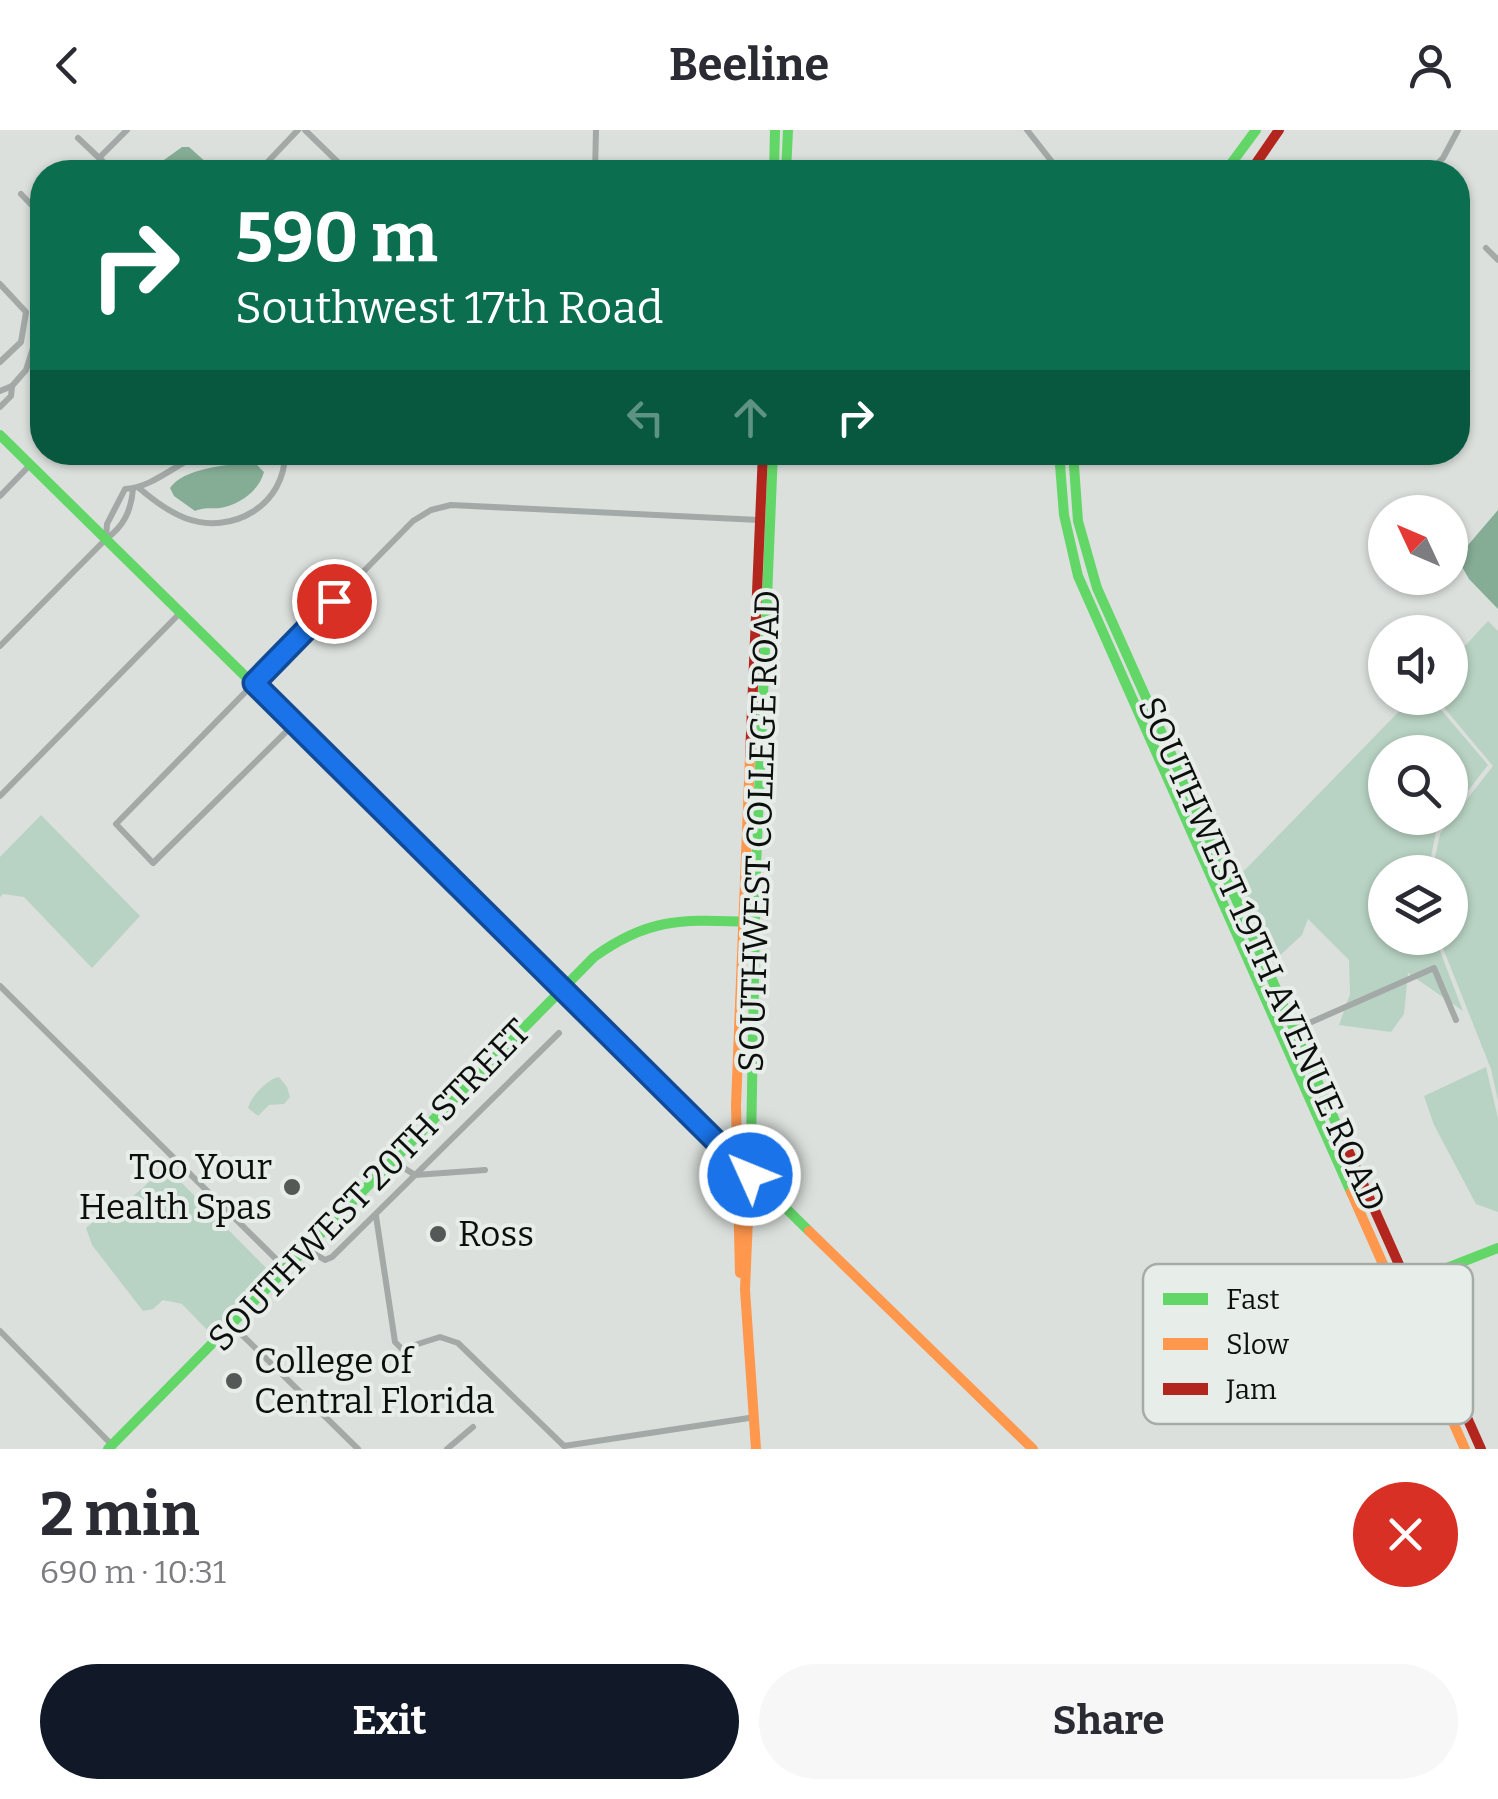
<!DOCTYPE html>
<html lang="en">
<head>
<meta charset="utf-8">
<style>
  :root { --surface:#fff; --page:#f7f7f7; --text:#2b2b33; --muted:#7c7c81; --accent:#111827 }
  body { margin:0; font-family:Bitter,serif; background:var(--page); color:var(--text); height:100vh; display:flex; flex-direction:column; font-size:38px; white-space:nowrap }
  * { box-sizing:border-box; margin:0 }
  p { font-size:32px; color:var(--muted) }
  .icon { flex:none; width:55px; height:55px; fill:none; stroke:currentColor; stroke-width:2; stroke-linecap:round; stroke-linejoin:round }
  .map { position:relative; height:1319px; overflow:hidden }
  .sheet { display:flex; flex-direction:column; background:var(--surface); flex:1 }
  .sheet>* { flex:none }
  .hud { position:absolute; left:30px; top:30px; width:1440px; height:305px; border-radius:40px; box-shadow:0 2px 8px #0004; background:#0b6e4f; color:#fff; overflow:hidden }
  .needle { width:65px; rotate:314deg }
  .tools { position:absolute; left:1368px; top:365px; display:grid; gap:20px }
  .tools a { display:grid; place-items:center; width:100px; height:100px; border-radius:50%; background:var(--surface); box-shadow:0 2px 8px #0004; font-size:50px }
  .pin { position:absolute; display:grid; place-items:center; width:85px; height:85px; color:#fff; margin:-42px; border:5px solid #fff; border-radius:50%; box-shadow:0 2px 10px #0007 }
  .me { position:absolute; width:110px; margin:-55px; rotate:314deg; stroke-linejoin:round; filter:drop-shadow(0 0 8px #0008) }
  .turn { display:flex; align-items:center; gap:35px; height:210px; padding:0 40px; font-size:45px }
  .turn .icon { width:130px; height:130px; stroke-width:2.5 }
  .turn b { display:block; font-size:70px; line-height:85px }
  .lanes { display:flex; align-items:center; height:95px; padding:0 40px; background:#0003; justify-content:center; gap:50px; direction:ltr }
  .lanes .off { opacity:.35 }
  .round { display:grid; place-items:center; flex:none; width:105px; height:105px; border-radius:52px; background:var(--page) }
  .summary { display:flex; align-items:center; justify-content:space-between; height:170px; padding:0 40px }
  h1 { font-size:60px; font-weight:700; line-height:75px }
  .button { display:flex; gap:20px; margin-top:auto; padding:20px 40px }
  .button a { flex:1; height:115px; border-radius:60px; background:var(--accent); color:#fff; font-size:40px; font-weight:700; line-height:115px; text-align:center }
  .button a+a { background:var(--page); color:var(--text) }
  header { display:flex; justify-content:space-between; align-items:center; height:130px; padding:0 40px; background:var(--surface); font-size:45px; font-weight:700 }
  .map>svg:first-child { display:block }
</style>
</head>
<body>
<header><svg class="icon" aria-label="back" viewBox="0 0 24 24"><path d="M15 5l-7 7 7 7"/></svg>Beeline<svg class="icon" aria-label="person" viewBox="0 0 24 24"><circle cx="12" cy="8" r="4"/><path d="M4 21q1-7 8-7t8 7"/></svg></header>
<div class="map">
<svg width="1498" height="1319" viewBox="0 0 1498 1319">
  <rect width="100%" height="100%" fill="#dbe0dd"/>
  <!-- green -->
  <g fill="#b8d3c3">
    <path d="M1488 491 1498 501V971L1491 939 1439 808H1450V742H1432L1440 704 1493 636 1436 568H1450V532Z"/>
    <path d="M1412 568H1431L1488 635 1450 684V622H1385V688H1448L1436 702 1428 742H1385V808H1435L1463 881 1408 843 1404 884 1391 902 1339 895 1350 864 1349 830 1308 789 1302 805 1275 830 1236 749Z"/>
    <path d="M41 685 140 786 92 838 24 767 3 764 0 767V727Z"/>
    <path d="M1486 937 1498 988V1082L1476 1074 1434 995 1424 966Z"/>
    <path d="M279 947 287 957 290 967 284 974 269 975 258 986 248 978C251 967 267 949 279 947Z"/>
    <path d="M166 1037 272 1144 211 1204 182 1174 163 1170 153 1179 143 1181 92 1115 86 1098 108 1079 123 1075Z"/>
  </g>
  <!-- water -->
  <g fill="#85ac95">
    <path d="M182 17H189L217 42H153L157 35Z"/>
    <path d="M247 332 257 335 264 342C259 361 239 375 220 378 210 379 205 377 195 381L174 366 170 358C184 338 224 336 247 332Z"/>
    <path d="M1498 380V479L1469 449 1457 428Z"/>
  </g>
  <g fill="none" stroke-linecap="round" stroke-linejoin="round">
    <!-- street -->
    <g stroke="#a3a9a6" stroke-width="6">
      <path d="M305 0 348 42"/>
      <path d="M1027 0 1060 42"/>
      <path d="M78 8 114 42"/>
      <path d="M99 28 127 0"/>
      <path d="M258 42 298 0"/>
      <path d="M595 42 596 0"/>
      <path d="M1429 42 1443 28 1458 0"/>
      <path d="M21 64 42 86"/>
      <path d="M1486 118 1498 130"/>
      <path d="M0 154 26 182 21 212 0 232"/>
      <path d="M12 256 26 240 42 190"/>
      <path d="M0 261 12 256 11 266 0 277"/>
      <path d="M139 358C153 370 167 381 185 388 232 406 286 375 285 322"/>
      <path d="M0 366 30 335"/>
      <path d="M106 408 107 394 125 359C153 358 179 331 206 322"/>
      <path d="M0 516 106 409C124 396 131 381 133 359"/>
      <path d="M294 594 153 733 116 694 413 391 431 380 451 375 759 390"/>
      <path d="M0 666 181 482"/>
      <path d="M0 856 287 1140"/>
      <path d="M1291 901 1434 838 1456 890"/>
      <path d="M393 1031 415 1045 485 1040"/>
      <path d="M376 1086 395 1212 402 1219 440 1207 458 1213 564 1316 749 1288"/>
      <path d="M307 1119 325 1130 332 1127 559 903"/>
      <path d="M232 1195 358 1319"/>
      <path d="M0 1201 112 1315"/>
      <path d="M447 1319 473 1297"/>
    </g>
    <!-- fast -->
    <g stroke="#63d668" stroke-width="10">
      <path d="M774 42 775 0"/>
      <path d="M786 42 788 0"/>
      <path d="M1225 42 1256 0"/>
      <path d="M0 305 809 1101"/>
      <path d="M1059 322 1064 385 1078 446 1351 1062"/>
      <path d="M1073 322 1078 391 1097 458 1344 1011"/>
      <path d="M751 1015 756 736 773 322"/>
      <path d="M1406 1154 1498 1118"/>
      <path d="M108 1319 594 827C652 785 687 790 755 792"/>
    </g>
    <!-- slow -->
    <g stroke="#ff974d" stroke-width="10">
      <path d="M751 1015 745 1160 756 1319"/>
      <path d="M1351 1062 1465 1319"/>
      <path d="M809 1101 1033 1319"/>
      <path d="M740 1143 736 975 750 626"/>
    </g>
    <!-- jam -->
    <g stroke="#b3261e" stroke-width="10">
      <path d="M1250 42 1279 0"/>
      <path d="M750 626 763 322"/>
      <path d="M1344 1011 1481 1319"/>
    </g>
  </g>
  <g fill="none" stroke-linecap="round" stroke-linejoin="round">
    <defs>
      <path id="route" d="M334 471 254 553 750 1045"/>
    </defs>
    <!-- route casing -->
    <use href="#route" stroke="#114b97" stroke-width="25"/>
    <!-- route -->
    <use href="#route" stroke="#1a73e8" stroke-width="18"/>
  </g>
  <!-- markers -->
  <g fill="#545856" stroke="#e7eeea" stroke-width="4">
    <circle cx="292" cy="1057" r="10"/>
    <circle cx="438" cy="1104" r="10"/>
    <circle cx="234" cy="1251" r="10"/>
  </g>
  <g text-anchor="middle" dominant-baseline="central" stroke-width="8" stroke-linejoin="round" paint-order="stroke">
    <!-- street labels -->
    <g font-size="35" fill="#0c0f0d" stroke="#e7eeea">
      <text transform="translate(759 701) rotate(-88)">SOUTHWEST COLLEGE ROAD</text>
      <text transform="translate(1262 824) rotate(66)">SOUTHWEST 19TH AVENUE ROAD</text>
      <text transform="translate(369 1055) rotate(-46)">SOUTHWEST 20TH STREET</text>
    </g>
    <!-- poi labels -->
    <g font-size="35" fill="#0c0f0d" stroke="#e7eeea" text-anchor="start">
      <text x="272" y="1037" text-anchor="end">Too Your<tspan x="272" dy="40">Health Spas</tspan></text>
      <text x="458" y="1104">Ross</text>
      <text x="254" y="1231">College of<tspan x="254" dy="40">Central Florida</tspan></text>
    </g>
  </g>
  <!-- legend -->
  <rect x="1143" y="1134" width="330" height="160" rx="15" fill="#e7eeea" stroke="#a5aba8" stroke-width="2.5"/>
  <rect x="1163" y="1163" width="45" height="12" fill="#63d668"/>
  <rect x="1163" y="1208" width="45" height="12" fill="#ff974d"/>
  <rect x="1163" y="1253" width="45" height="12" fill="#b3261e"/>
  <g font-size="28" fill="#0c0f0d">
    <text x="1226" y="1179">Fast</text>
    <text x="1226" y="1224">Slow</text>
    <text x="1226" y="1269">Jam</text>
  </g>
</svg>
<div class="tools">
<a><svg class="needle" viewBox="-14 -14 28 28"><path d="M0-13l5 13h-10z" fill="#e53935"/><path d="M0 13l5-13h-10z" fill="#7c7c81"/></svg></a>
<a><svg class="icon" aria-label="sound" viewBox="0 0 24 24"><path d="M4 9h4l5-4v14l-5-4H4zM17 9q2 3 0 6"/></svg></a>
<a><svg class="icon" aria-label="search" viewBox="0 0 24 24"><circle cx="10" cy="10" r="6"/><path d="M15 15l6 6"/></svg></a>
<a><svg class="icon" aria-label="layers" viewBox="0 0 24 24"><path d="M12 4l9 5-9 5-9-5zM3 14l9 5 9-5"/></svg></a>
</div>
<div class="pin" style="left:334px;top:471px;background:#d93025"><svg class="icon" aria-label="arrive" viewBox="0 0 24 24"><path d="M6 21V4h12l-3 4 3 4H6"/></svg></div>
<svg class="me" style="left:750px;top:1045px" viewBox="-20 -20 40 40"><circle r="17" fill="#1a73e8" stroke="#fff" stroke-width="3"/><path d="M0-11L8 9 0 5-8 9z" fill="#fff"/></svg>
<div class="hud">
<div class="turn"><svg class="icon" aria-label="right" viewBox="0 0 24 24"><path d="M7 20v-9h11M14 6l5 5-5 5"/></svg><div><b>590 m</b>Southwest 17th Road</div></div>
<div class="lanes"><svg class="icon off" aria-label="left" viewBox="0 0 24 24"><path d="M17 20v-9H6M10 6l-5 5 5 5"/></svg><svg class="icon off" aria-label="ahead" viewBox="0 0 24 24"><path d="M12 20V5M6 11l6-6 6 6"/></svg><svg class="icon" aria-label="right" viewBox="0 0 24 24"><path d="M7 20v-9h11M14 6l5 5-5 5"/></svg></div>
</div>
</div>
<section class="sheet">
<div class="summary"><div><h1>2 min</h1><p>690 m · 10:31</p></div><a class="round" style="background:#d93025;color:#fff"><svg class="icon" aria-label="close" viewBox="0 0 24 24"><path d="M6 6l12 12M18 6L6 18"/></svg></a></div>
<div class="button"><a>Exit</a><a>Share</a></div>
</section>
</body>
</html>
